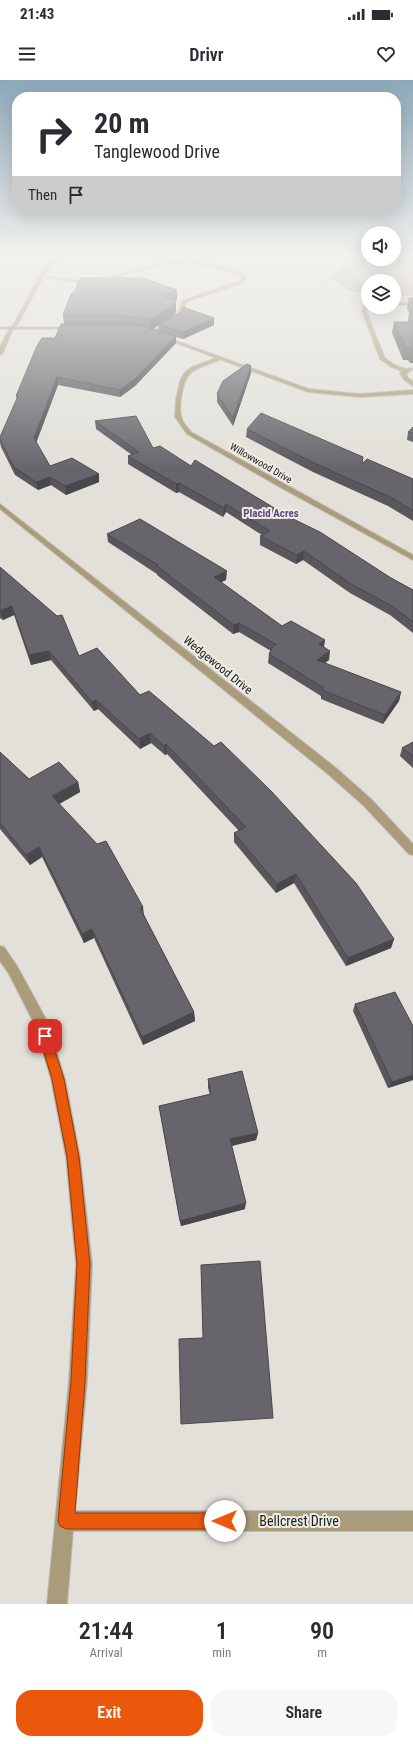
<!DOCTYPE html>
<html lang="en">
<head>
<meta charset="utf-8">
<style>
  :root { --surface:#fff; --page:#f7f7f7; --text:#2b2b33; --muted:#7c7c81; --accent:#ea580c }
  body { margin:0; font-family:"Roboto Condensed",sans-serif; background:var(--page); color:var(--text); height:100vh; display:flex; flex-direction:column; font-size:15px; white-space:nowrap }
  * { box-sizing:border-box; margin:0 }
  p { font-size:13px; color:var(--muted) }
  .icon { flex:none; width:22px; height:22px; fill:none; stroke:currentColor; stroke-width:2; stroke-linecap:round; stroke-linejoin:round }
  .map { position:relative; height:1524px; overflow:hidden }
  .panel { display:flex; flex-direction:column; background:var(--surface); flex:1 }
  .panel>* { flex:none }
  .hud { position:absolute; left:12px; top:12px; width:389px; height:122px; border-radius:16px; box-shadow:0 4px 16px #0002; background:#fff; color:var(--text); overflow:hidden }
  .tools { position:absolute; left:361px; top:146px; display:grid; gap:8px }
  .tools a { display:grid; place-items:center; width:40px; height:40px; border-radius:50%; background:var(--surface); box-shadow:0 4px 16px #0002; font-size:20px }
  .pin { position:absolute; display:grid; place-items:center; width:34px; height:34px; color:#fff; margin:-17px; border-radius:8px; box-shadow:0 2px 6px #0006 }
  .me { position:absolute; width:44px; margin:-22px; rotate:270deg; stroke-linejoin:round; filter:drop-shadow(0 0 3px #0008) }
  .turn { display:flex; align-items:center; gap:14px; height:84px; padding:0 16px; font-size:18px }
  .turn .icon { width:52px; height:52px; stroke-width:2.5 }
  .turn b { display:block; font-size:28px; line-height:34px }
  .then { display:flex; align-items:center; height:38px; padding:0 16px; background:#0003; gap:8px; font-size:15px }
  .eta { display:flex; justify-content:space-evenly; align-items:center; height:68px; text-align:center }
  .eta b { font-size:24px; font-weight:600; line-height:28px }
  .button { display:flex; gap:8px; margin-top:auto; padding:8px 16px }
  .button a { flex:1; height:46px; border-radius:16px; background:var(--accent); color:#fff; font-size:16px; font-weight:600; line-height:46px; text-align:center }
  .button a+a { background:var(--page); color:var(--text) }
  .status { display:flex; justify-content:space-between; align-items:center; height:28px; padding:0 20px; background:var(--surface); direction:ltr }
  .status svg { height:11px; fill:currentColor }
  header { display:flex; justify-content:space-between; align-items:center; height:52px; padding:0 16px; background:var(--surface); font-size:18px; font-weight:600 }
  .map>svg:first-child { display:block }
</style>
</head>
<body>
<div class="status"><b>21:43</b><svg viewBox="0 0 49 12"><path d="M0 12V9h3v3zM5 12V6h3v6zM10 12V3h3v9zM15 12V0h3v12zM26 1h20v11H26zM47 4h2v5h-2z"/></svg></div>
<header><svg class="icon" aria-label="menu" viewBox="0 0 24 24"><path d="M4 6h16M4 12h16M4 18h16"/></svg>Drivr<svg class="icon" aria-label="heart" viewBox="0 0 24 24"><path d="M12 20l-8-8c-3-5 5-10 8-4 3-6 11-1 8 4z"/></svg></header>
<div class="map">
<svg width="413" height="1524" viewBox="0 0 413 1524">
  <rect width="100%" height="100%" fill="#e2e0d9"/>
  <!-- green -->
  <path fill="#b9af95" d="M394 175H413V216L394 215V201H368V213L351 212 332 198 340 187 360 180 368 178 394 179Z"/>
  <g fill="none" stroke-linecap="round" stroke-linejoin="round">
    <defs>
      <g id="service">
        <path d="M190 181C200 183 238 187 244 194 244 195 246 199 246 200L243 203 191 220 186 223 180 238 153 254 151 252 176 236 182 221 239 201 242 200 240 196 222 189 190 183 157 186 89 204 39 197 41 196 89 202 157 184Z"/>
        <rect x="394" y="223" width="19" height="2"/>
        <path d="M368 225V227H370L366 231 385 278 395 285 406 289 412 288V290L406 294 408 298 413 301V306L404 300 400 293 402 291 391 287 380 279 362 231 363 227Z"/>
      </g>
      <g id="minor">
        <path d="M62 175H68L58 180 47 190 19 242 11 253 3 273 0 275V267L7 253 15 242 43 189 56 178Z"/>
        <path d="M218 277 223 278C214 284 201 285 192 292 182 299 178 329 182 339 184 344 188 348 191 352L413 475V480L280 407 187 354 175 337 176 319 180 301 185 292 192 287Z"/>
        <path d="M0 424 336 688 371 719 413 764V775L409 774 363 725 328 694 0 429Z"/>
        <path d="M0 866 4 867 17 886 47 941 65 999 80 1077 92 1184 87 1301 75 1431H413V1451H73L67 1524H47L69 1301 76 1184 66 1077 51 999 34 943 9 894 0 881Z"/>
      </g>
      <g id="tertiary">
        <path d="M0 247H73L75 248 73 249H0Z"/>
        <path d="M160 255 309 309 360 314 413 310V314L360 317 308 312 160 257Z"/>
      </g>
    </defs>
    <!-- service casing -->
    <use href="#service" stroke="#bfbdb7" stroke-width="2"/>
    <!-- minor casing -->
    <use href="#minor" stroke="#bfbdb7" stroke-width="2"/>
    <!-- tertiary casing -->
    <use href="#tertiary" stroke="#bfbdb7" stroke-width="2"/>
    <!-- path -->
    <path stroke="#7f7d78" stroke-width="1" stroke-dasharray="0.5 1.5" stroke-linecap="butt" d="M332 175 314 181 306 188V192L317 202 354 219"/>
    <!-- service -->
    <use href="#service" fill="#aa9c7a" fill-rule="evenodd"/>
    <!-- minor -->
    <use href="#minor" fill="#aa9c7a" fill-rule="evenodd"/>
    <!-- tertiary -->
    <use href="#tertiary" fill="#aa9c7a" fill-rule="evenodd"/>
  </g>
  <!-- wall -->
  <g fill="#59575c" fill-rule="evenodd">
    <path d="M409 218 413 225V283H410L408 280H403L392 253 394 242H408V241L409 232 407 228Z"/>
    <path d="M177 220 175 221 176 232 175 235 165 241 214 245 183 259 176 257V263L135 306 120 317 58 305 36 362 50 386 99 394V402L66 415 51 405 38 410 15 395 1 367 0 362V357L17 319 16 316 55 258 64 244 63 235ZM159 245V251L153 249Z"/>
    <path d="M251 293 233 346 217 322V314Z"/>
    <path d="M95 341 153 368 191 386 413 510V553L390 535 350 513 303 480 296 484 260 465V456L262 455 226 432 223 437 179 412 176 413 128 384V376L132 375 96 349Z"/>
    <path d="M413 347V362L407 360 408 352Z"/>
    <path d="M247 349 413 399V441L388 426 313 392 246 357Z"/>
    <path d="M107 454 226 500 221 502 282 546 325 560 324 567 329 580 325 583 401 612 399 621 383 644 321 619V616L268 583 269 574 271 571 239 552 233 554 157 495V494L108 462Z"/>
    <path d="M0 487 79 576 140 615 394 859 391 868 346 886 294 803 276 813 234 762V753L239 751 167 674 165 675 151 663 140 669 98 629 94 631 51 580 31 585 14 535 3 540 0 538Z"/>
    <path d="M413 662V688L400 676 402 668Z"/>
    <path d="M0 672 29 699 78 702 80 712 59 724 144 835 194 932 195 941 143 965 94 858 84 863 42 777 30 785 0 749Z"/>
    <path d="M355 924 413 1000 388 1008 353 931Z"/>
    <path d="M208 999 258 1053 256 1060 232 1066 245 1129 181 1146 159 1026 210 1015 208 1008Z"/>
  </g>
  <!-- shaded-wall -->
  <g fill="#48474b">
    <path d="M177 210V220L160 226V215Z"/>
    <path d="M176 221V232L175 235 151 250V239Z"/>
    <path d="M214 238V245L183 259V252Z"/>
    <path d="M176 256V263L135 306 120 317V310Z"/>
    <path d="M251 286V293L233 346V338Z"/>
    <path d="M57 297 58 305 35 366 34 358Z"/>
    <path d="M99 394V402L66 415 65 406Z"/>
    <path d="M50 397 51 405 38 410 36 402Z"/>
    <path d="M179 403V412L176 413V404Z"/>
    <path d="M226 424V432L223 437 224 428Z"/>
    <path d="M304 471 303 480 296 484 297 475Z"/>
    <path d="M227 491 226 500 214 506V497Z"/>
    <path d="M12 526 14 535 3 540 0 531Z"/>
    <path d="M239 543V552L233 554 234 545Z"/>
    <path d="M325 560 323 569 319 564Z"/>
    <path d="M49 571 51 580 31 585 29 575Z"/>
    <path d="M330 571 329 580 316 589 317 580Z"/>
    <path d="M401 612 399 621 383 644 385 635Z"/>
    <path d="M96 620 98 629 94 631 92 622Z"/>
    <path d="M150 653 151 663 140 669 139 659Z"/>
    <path d="M166 664 167 674 165 675 164 666Z"/>
    <path d="M78 702 80 712 54 727 52 716Z"/>
    <path d="M39 767 42 777 30 785 26 775Z"/>
    <path d="M296 794 294 803 276 813 277 804Z"/>
    <path d="M143 827 144 836 140 828Z"/>
    <path d="M92 849 94 858 84 863 82 854Z"/>
    <path d="M394 859 391 868 346 886 348 878Z"/>
    <path d="M194 932 195 941 143 965 142 957Z"/>
    <path d="M413 995V1000L388 1008 392 1002Z"/>
    <path d="M258 1053 256 1060 230 1066V1059Z"/>
    <path d="M246 1123 245 1129 181 1146 180 1141Z"/>
  </g>
  <!-- building -->
  <g fill="#67656b" stroke="#48474b">
    <path d="M80 198H142L177 210 160 215 176 221 174 224 151 239 117 235H63L71 214 75 211Z"/>
    <path d="M409 218H413V225Z"/>
    <path d="M183 227 214 238 183 252 159 245 181 232Z"/>
    <path d="M410 230H413V237Z"/>
    <path d="M394 242H413V272H412L410 268H406Z"/>
    <path d="M61 244H126L142 246 176 256 135 299 120 310 57 297 34 358 50 386 72 378 99 394 65 406 50 397 36 402 14 387 0 360V357L18 316H16L37 266 42 258H55Z"/>
    <path d="M247 284 251 286 233 338 217 314 223 301Z"/>
    <path d="M261 333 363 377 362 384 367 379 413 399V431L390 417 314 383 247 349Z"/>
    <path d="M136 336 153 368 160 366 191 386 195 380 289 437 320 452 391 498 413 510V542L392 526 351 504 304 471 297 475 260 456 270 451 226 424 224 428 179 403 176 404 128 376 139 372 95 341Z"/>
    <path d="M413 347V353L408 352Z"/>
    <path d="M140 439 227 491 214 497 282 546 291 541 325 560 319 564 330 571 317 580 401 612 385 635 322 610 324 608 269 574 274 564 277 565 239 543 234 545 157 486 158 485 107 454Z"/>
    <path d="M0 487 57 536 62 535 79 576 97 568 140 615 149 611 214 666 221 662 272 712 356 803 394 859 348 878 296 794 277 804 234 753 246 747 166 664 164 666 150 653 139 659 96 620 92 622 49 571 29 575 12 526 0 531Z"/>
    <path d="M413 662V676L402 668Z"/>
    <path d="M0 672 29 699 59 682 78 702 52 716 97 764 106 761 143 827 140 828 194 932 142 957 92 849 82 854 39 767 26 775 0 743Z"/>
    <path d="M395 912 413 946V995L392 1002 355 924Z"/>
    <path d="M242 991 258 1053 230 1059 246 1123 180 1141 159 1026 211 1014 208 999Z"/>
    <path d="M260 1181 273 1338 181 1344 179 1259 203 1258 201 1185Z"/>
  </g>
  <!-- sky -->
  <linearGradient id="sky" x2="0" y2="1"><stop stop-color="#8da8b9"/><stop offset="0.45" stop-color="#f2f1ee"/><stop offset="1" stop-color="#f2f1ee" stop-opacity="0"/></linearGradient>
  <rect width="413" height="389" fill="url(#sky)"/>
  <!-- route -->
  <path fill="#ea580c" stroke="#983908" d="M45 950 48 952 50 956 64 999 79 1077 90 1184 85 1301 75 1433H225L230 1435 232 1441 230 1446 225 1449H66L60 1446 58 1441 71 1301 77 1184 67 1077 52 999 39 956 41 952Z"/>
  <g text-anchor="middle" dominant-baseline="central" stroke-width="4" stroke-linejoin="round" paint-order="stroke">
    <!-- far-street labels -->
    <g font-size="10" fill="#21201d" stroke="#f0ede6">
      <text transform="translate(261 383) rotate(30)">Willowwood Drive</text>
    </g>
    <!-- far-neighbourhood labels -->
    <g font-size="11" font-weight="bold" fill="#5b4785" stroke="#f0ede6">
      <text x="271" y="433">Placid Acres</text>
    </g>
    <!-- street labels -->
    <g font-size="12" fill="#21201d" stroke="#f0ede6">
      <text transform="translate(218 585) rotate(39)">Wedgewood Drive</text>
    </g>
    <!-- near-street labels -->
    <g font-size="14" fill="#21201d" stroke="#f0ede6">
      <text x="299" y="1441">Bellcrest Drive</text>
    </g>
  </g>
</svg>
<div class="tools">
<a><svg class="icon" aria-label="sound" viewBox="0 0 24 24"><path d="M4 9h4l5-4v14l-5-4H4zM17 9q2 3 0 6"/></svg></a>
<a><svg class="icon" aria-label="layers" viewBox="0 0 24 24"><path d="M12 4l9 5-9 5-9-5zM3 14l9 5 9-5"/></svg></a>
</div>
<div class="pin" style="left:45px;top:956px;background:#d93025"><svg class="icon" aria-label="arrive" viewBox="0 0 24 24"><path d="M6 21V4h12l-3 4 3 4H6"/></svg></div>
<svg class="me" style="left:225px;top:1441px" viewBox="-20 -20 40 40"><circle r="19" fill="#fff"/><path d="M0-13L10 11 0 6-10 11z" fill="#ea580c"/></svg>
<div class="hud">
<div class="turn"><svg class="icon" aria-label="right" viewBox="0 0 24 24"><path d="M7 20v-9h11M14 6l5 5-5 5"/></svg><div><b>20 m</b>Tanglewood Drive</div></div>
<div class="then">Then<svg class="icon" aria-label="arrive" viewBox="0 0 24 24"><path d="M6 21V4h12l-3 4 3 4H6"/></svg></div>
</div>
</div>
<section class="panel">
<div class="eta">
<div><b>21:44</b><p>Arrival</p></div>
<div><b>1</b><p>min</p></div>
<div><b>90</b><p>m</p></div>
</div>
<div class="button"><a>Exit</a><a>Share</a></div>
</section>
</body>
</html>
